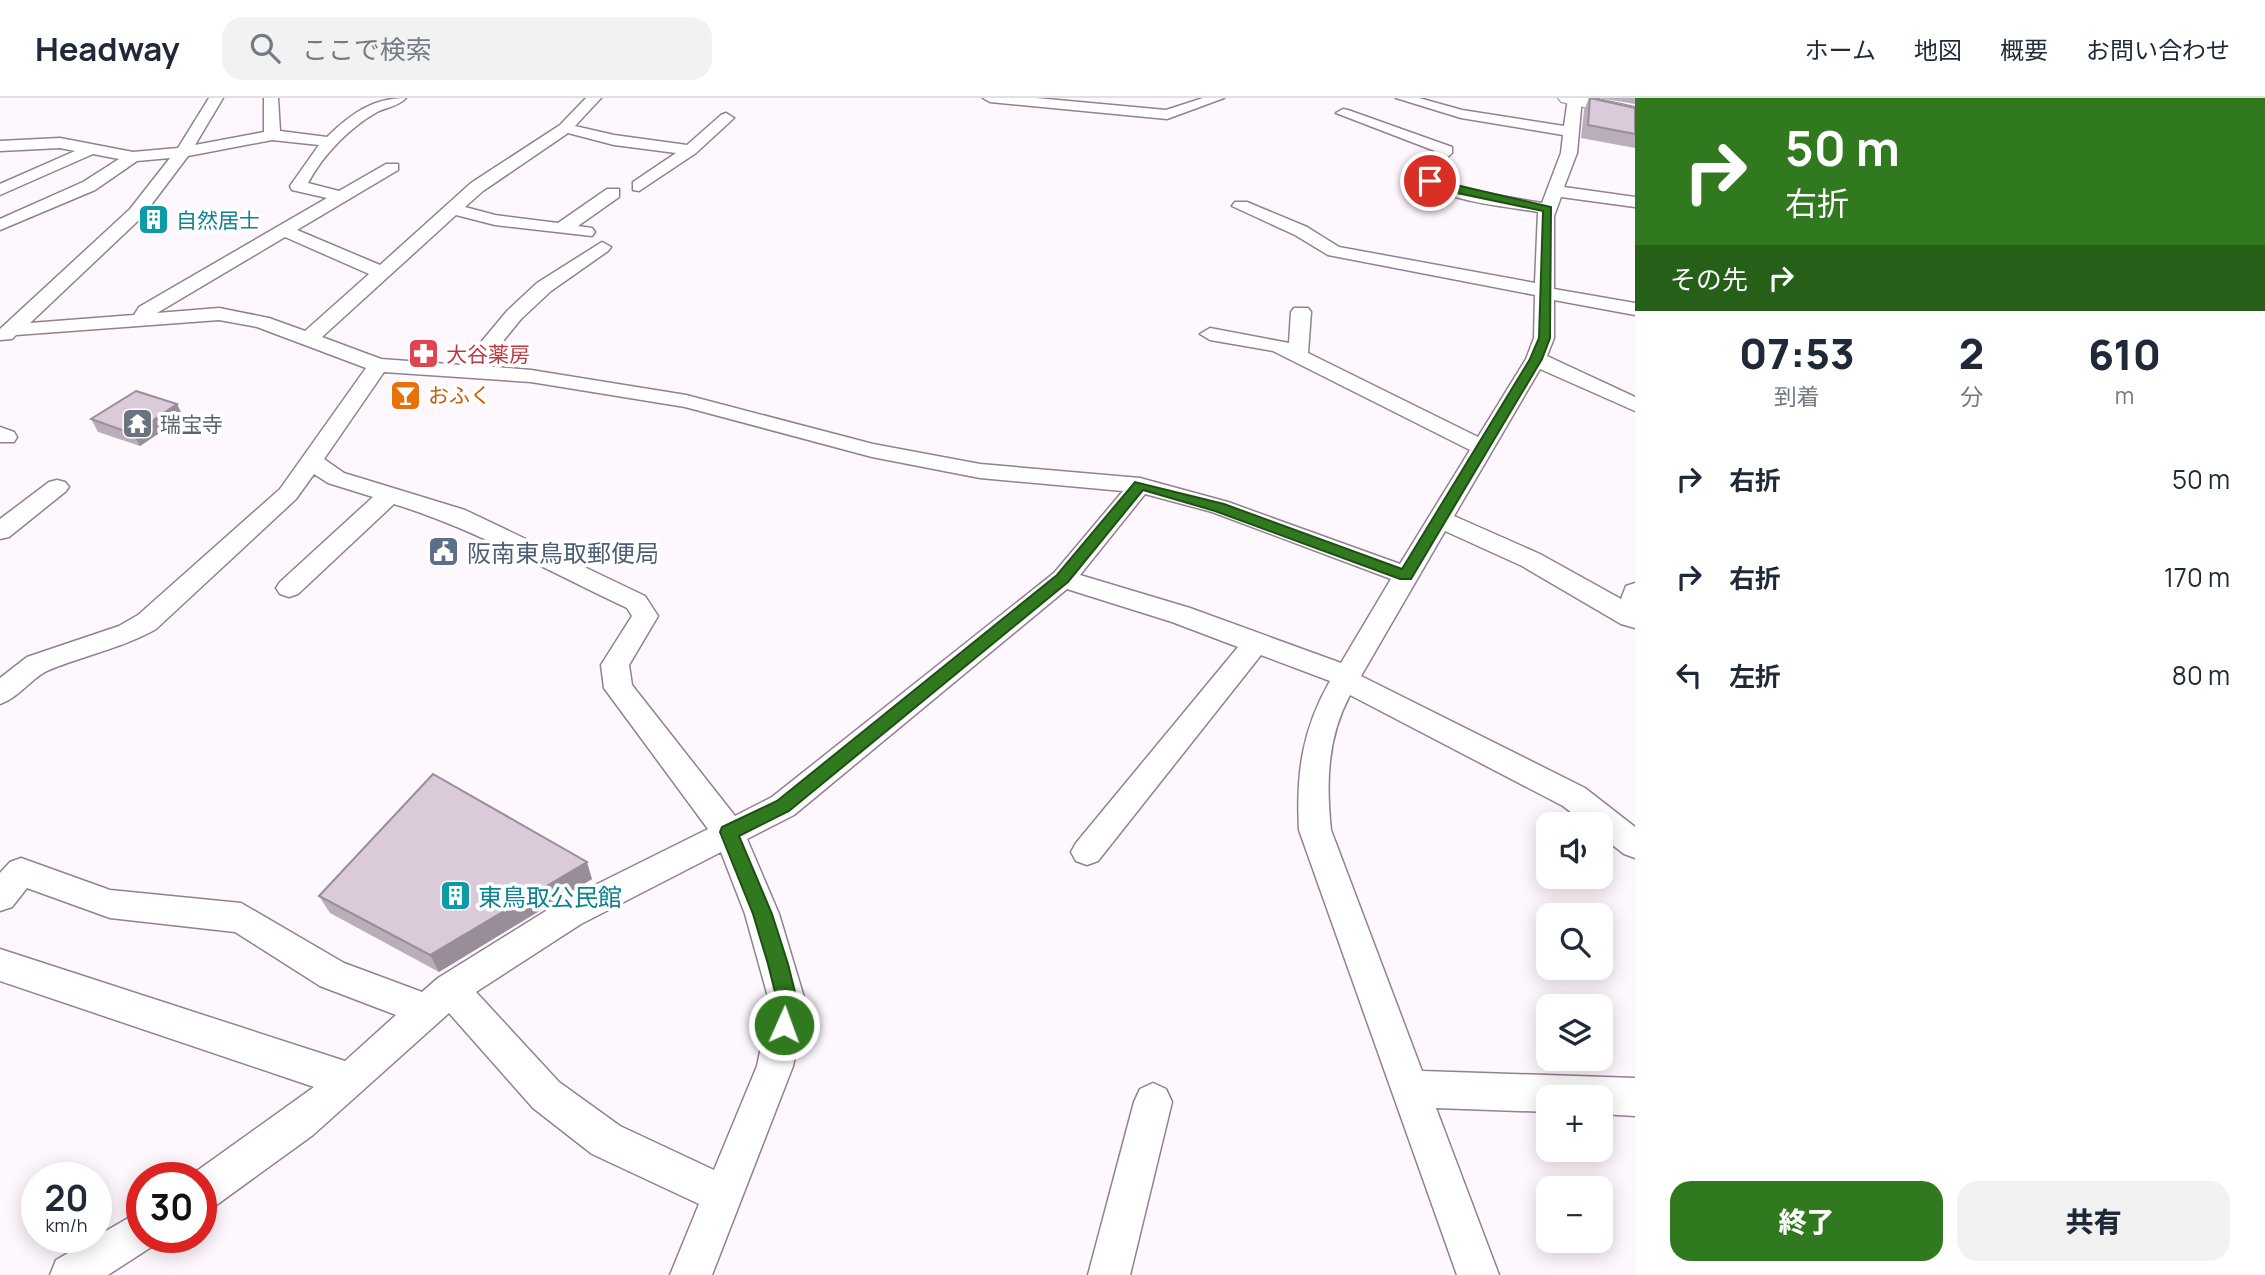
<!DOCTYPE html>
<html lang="ja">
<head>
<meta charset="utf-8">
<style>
  :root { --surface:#fff; --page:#f2f2f3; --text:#1f2937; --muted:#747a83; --line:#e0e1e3; --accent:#30791e }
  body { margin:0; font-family:Manrope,"Noto Sans JP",sans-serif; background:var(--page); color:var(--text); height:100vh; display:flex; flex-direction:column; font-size:26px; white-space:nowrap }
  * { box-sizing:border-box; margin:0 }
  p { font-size:23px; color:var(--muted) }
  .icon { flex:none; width:38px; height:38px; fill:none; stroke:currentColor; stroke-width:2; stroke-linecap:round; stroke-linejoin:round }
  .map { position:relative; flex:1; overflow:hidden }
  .panel { display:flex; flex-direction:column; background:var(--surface); width:630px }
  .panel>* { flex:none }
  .top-card { background:#30791e; color:#fff; overflow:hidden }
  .fabs { position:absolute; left:1536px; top:714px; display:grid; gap:14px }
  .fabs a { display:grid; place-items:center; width:77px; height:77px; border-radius:14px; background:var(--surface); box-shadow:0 4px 18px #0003; font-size:35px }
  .speed { position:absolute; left:21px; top:1064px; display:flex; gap:14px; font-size:35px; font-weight:700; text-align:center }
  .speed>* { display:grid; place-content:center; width:91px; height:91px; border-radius:50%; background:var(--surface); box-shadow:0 4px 18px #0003; line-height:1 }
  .speed small { font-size:18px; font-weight:400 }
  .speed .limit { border:10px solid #d22; background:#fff; color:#111 }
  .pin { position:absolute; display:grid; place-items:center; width:60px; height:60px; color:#fff; margin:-30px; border:4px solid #fff; border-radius:50%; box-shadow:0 2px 7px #0007 }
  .me { position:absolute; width:77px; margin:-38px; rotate:2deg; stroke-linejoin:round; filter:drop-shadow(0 0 5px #0008) }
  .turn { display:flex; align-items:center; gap:24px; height:147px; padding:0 35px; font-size:32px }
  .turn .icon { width:91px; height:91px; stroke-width:2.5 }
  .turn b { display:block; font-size:49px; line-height:60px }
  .then { display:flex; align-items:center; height:66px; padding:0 35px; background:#0003; gap:14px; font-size:26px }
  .eta { display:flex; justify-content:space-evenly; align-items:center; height:119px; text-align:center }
  .eta b { font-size:42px; font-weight:800; line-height:49px }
  .button { display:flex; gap:14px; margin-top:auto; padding:14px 35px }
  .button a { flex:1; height:80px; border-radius:21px; background:var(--accent); color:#fff; font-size:28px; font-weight:800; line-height:80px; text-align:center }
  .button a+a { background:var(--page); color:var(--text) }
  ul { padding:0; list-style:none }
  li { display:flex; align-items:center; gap:21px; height:98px; padding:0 35px }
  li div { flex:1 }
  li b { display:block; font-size:26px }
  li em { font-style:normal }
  header { display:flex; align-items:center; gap:42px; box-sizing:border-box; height:98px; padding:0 35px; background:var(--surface); border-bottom:2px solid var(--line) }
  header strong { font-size:33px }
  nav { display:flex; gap:38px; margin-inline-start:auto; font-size:24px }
  .search { width:490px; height:63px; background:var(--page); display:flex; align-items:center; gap:18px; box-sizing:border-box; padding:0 24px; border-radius:21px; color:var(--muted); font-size:26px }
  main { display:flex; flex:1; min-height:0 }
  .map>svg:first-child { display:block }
</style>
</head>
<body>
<header>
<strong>Headway</strong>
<div class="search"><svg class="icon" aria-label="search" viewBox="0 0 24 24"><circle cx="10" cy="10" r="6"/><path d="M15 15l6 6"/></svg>ここで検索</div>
<nav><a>ホーム</a><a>地図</a><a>概要</a><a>お問い合わせ</a></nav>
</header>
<main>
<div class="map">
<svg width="1635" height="1177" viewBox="0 0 1635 1177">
  <rect width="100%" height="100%" fill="#fef7fe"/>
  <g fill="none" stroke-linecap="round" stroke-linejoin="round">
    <defs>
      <g id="minor">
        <path d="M209 0H223L195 47 264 34V0H278L280 33 327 39C351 16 372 0 406 0 399 8 387 9 377 14 349 30 323 57 308 85L339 93 386 66H398V72L297 132 380 167 471 85 560 27 586 0H601L575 28 614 37 687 47 721 17 726 15 734 20 696 55 639 93 633 92V84L676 55 614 47 568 35 483 93 465 109 495 117 558 125 607 91H619V99L578 128 592 130 595 134 592 138 495 127 456 117 322 239 381 261 462 267 507 213 537 185 602 144 611 149 608 153 551 193 521 221 483 268 531 272 686 297 873 346 980 366 1140 380 1228 404 1400 466 1470 352 1273 253 1210 242 1200 236 1210 230 1289 245 1291 214 1294 210H1308L1311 214 1308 255 1478 339 1526 261 1534 240 1535 197 1328 157 1295 137 1232 108 1235 104H1247L1307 129 1339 149 1535 185 1538 114C1504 108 1435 103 1412 76L1435 53 1336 15 1343 11 1348 12 1452 49V55L1430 75C1464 95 1504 98 1542 105L1561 55 1563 37 1461 20 1396 0H1419L1462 12 1564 28 1568 0H1582L1577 55 1564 89 1635 99V109L1561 99 1554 118V191L1635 205V217L1554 202V240L1547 258 1635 299V313L1540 271 1454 418 1540 456 1621 501 1626 488 1635 485V530L1621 526 1522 468 1445 433 1361 578 1585 690 1635 729V760L1624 756 1601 738V726H1586L1563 708 1350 597C1327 640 1326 685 1331 732L1422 973 1635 980V1018L1601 1016V999H1549V1014L1436 1010 1499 1177H1457L1299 732C1296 676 1302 632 1330 583L1261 557 1098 763 1087 767 1076 763 1071 754 1076 745 1238 549 1172 524 1067 491 794 717 747 741 779 816 806 906 793 968 712 1177H670L699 1106 592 1056 533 1010 449 915 313 1037 215 1108 201 1114V1080H187L314 989 0 883V851L345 963 396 917 320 888 235 834 110 820 27 790 12 809 0 813V775L10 764 21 760 110 792 241 805 344 865 422 894 438 880 557 806 708 731 604 590 601 567 632 518 627 510C550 474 475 431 394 406L298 496 289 499 280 496 276 490 280 484 373 399 328 385 314 376 296 401 156 531C123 550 85 557 49 572 31 580 20 599 0 606V580L27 559 119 528 138 517 280 391 366 270 257 229 219 222 16 237 12 241 0 242V231L130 111 170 60 137 63 95 92 0 132V121L83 84 119 61 93 56 0 97V86L75 53 60 50 0 53V43L60 40 133 54 178 50ZM272 42 319 47 290 88 292 92 327 100 139 209 134 217 30 225 142 119 188 58ZM285 139 369 176 305 233 269 220 219 210 157 215ZM384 274 531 284 685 309 872 359 980 380 1123 393 1054 475 772 699 735 718 632 587 629 567 658 518 645 498 465 412 344 375 324 361ZM1145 396 1212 414 1391 481 1341 565 1190 510 1080 477ZM721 754 745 816 770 906 757 968 714 1072 620 1028 559 984 476 894 581 826Z"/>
        <path d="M983 0H1036L1166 12 1203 0H1224L1167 21 990 4Z"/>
        <path d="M0 329 14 334 17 339 14 344H0Z"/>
        <path d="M57 382 65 384 69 389 65 394 9 439 0 441V421L49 384Z"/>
        <path d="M1153 985 1166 991 1172 1004 1130 1177H1088L1134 1004 1140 991Z"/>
        <path d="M142 1112V1139H159L156 1146 108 1177H50L56 1162Z"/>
      </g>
      <path id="major" d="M1558 0H1594L1635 9V21L1561 4Z"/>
    </defs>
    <!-- minor casing -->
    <use href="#minor" stroke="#908290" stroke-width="3"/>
    <!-- major casing -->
    <use href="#major" stroke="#908290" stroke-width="2"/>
    <!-- minor -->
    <use href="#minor" fill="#fff" fill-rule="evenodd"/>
    <!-- major -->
    <use href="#major" fill="#fff" fill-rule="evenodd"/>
  </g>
  <!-- wall -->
  <g fill="#bbaebb">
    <path d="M1589 0 1635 10V50L1581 40 1584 12Z"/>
    <path d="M1599 0H1635V6Z"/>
    <path d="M177 306 183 319 140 348 98 334 91 321Z"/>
    <path d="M592 781 439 874 330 815 319 798Z"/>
  </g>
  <!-- shaded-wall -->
  <g fill="#998d99">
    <path d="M177 306 183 319 140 348 133 336Z"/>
    <path d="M587 764 592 781 439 874 430 857Z"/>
  </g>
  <!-- building -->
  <g fill="#dacada" stroke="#998d99" stroke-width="2">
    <path d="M1590 0 1635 10V36L1588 27Z"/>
    <path d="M136 293 177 306 133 336 91 321Z"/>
    <path d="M433 676 587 764 430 857 319 798Z"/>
  </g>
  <!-- route -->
  <path fill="#30791e" stroke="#1f4f14" stroke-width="2" d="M1430 81 1551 109 1550 240 1542 261 1411 481H1400L1215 413 1143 392 1068 484 789 713 739 738 772 816 788 866 798 906 791 934 784 937 776 934 773 927 778 906 768 866 753 816 720 734 722 729 777 703 1057 477 1135 384 1224 406 1402 471 1530 261 1539 240 1543 113 1457 95 1427 85Z"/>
  <!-- icons -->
  <defs>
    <symbol id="building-square" viewBox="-11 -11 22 22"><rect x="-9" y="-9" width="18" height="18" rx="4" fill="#0f9aa8" stroke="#fff"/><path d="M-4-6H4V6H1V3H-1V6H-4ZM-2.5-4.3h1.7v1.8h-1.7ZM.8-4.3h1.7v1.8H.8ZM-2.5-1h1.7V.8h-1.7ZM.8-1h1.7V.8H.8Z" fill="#fff"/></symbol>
    <symbol id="pharmacy-square" viewBox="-11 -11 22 22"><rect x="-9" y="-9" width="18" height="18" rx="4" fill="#e0444e" stroke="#fff"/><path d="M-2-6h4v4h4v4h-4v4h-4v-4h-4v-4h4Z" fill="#fff"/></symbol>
    <symbol id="bar-square" viewBox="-11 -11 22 22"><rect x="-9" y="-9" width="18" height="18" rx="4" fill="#e8710a" stroke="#fff"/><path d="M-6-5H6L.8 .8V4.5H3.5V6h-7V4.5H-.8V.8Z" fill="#fff"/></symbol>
    <symbol id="temple-square" viewBox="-11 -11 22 22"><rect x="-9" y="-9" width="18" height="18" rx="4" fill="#6b7280" stroke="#fff"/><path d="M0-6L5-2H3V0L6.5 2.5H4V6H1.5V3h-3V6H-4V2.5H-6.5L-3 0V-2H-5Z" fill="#fff"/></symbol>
    <symbol id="civic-square" viewBox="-11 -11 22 22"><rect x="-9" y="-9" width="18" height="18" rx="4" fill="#5c6f8a" stroke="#fff"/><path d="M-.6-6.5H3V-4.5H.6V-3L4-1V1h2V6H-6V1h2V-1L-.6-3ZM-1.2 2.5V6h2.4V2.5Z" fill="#fff"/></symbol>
  </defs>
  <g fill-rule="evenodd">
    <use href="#building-square" x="136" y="104" width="35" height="35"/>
    <use href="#pharmacy-square" x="406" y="238" width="35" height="35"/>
    <use href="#bar-square" x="388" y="280" width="35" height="35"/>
    <use href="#temple-square" x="120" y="308" width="35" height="35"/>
    <use href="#civic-square" x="426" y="436" width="35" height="35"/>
    <use href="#building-square" x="438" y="780" width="35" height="35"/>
  </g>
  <g text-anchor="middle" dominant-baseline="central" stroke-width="7" stroke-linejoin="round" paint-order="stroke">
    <!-- far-culture labels -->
    <g font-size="21" fill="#0d838f" stroke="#fff" text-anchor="start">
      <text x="176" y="122">自然居士</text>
    </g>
    <!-- far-health labels -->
    <g font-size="21" fill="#be3a42" stroke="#fff" text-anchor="start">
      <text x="446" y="256">大谷薬房</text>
    </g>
    <!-- far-food labels -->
    <g font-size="21" fill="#c56008" stroke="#fff" text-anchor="start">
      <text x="428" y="297">おふく</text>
    </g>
    <!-- far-worship labels -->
    <g font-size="21" fill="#5b616d" stroke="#fff" text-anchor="start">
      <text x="160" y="326">瑞宝寺</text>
    </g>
    <!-- service labels -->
    <g font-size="24" fill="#4e5e75" stroke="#fff" text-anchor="start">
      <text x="467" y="454">阪南東鳥取郵便局</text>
    </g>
    <!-- culture labels -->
    <g font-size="24" fill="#0d838f" stroke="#fff" text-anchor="start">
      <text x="478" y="798">東鳥取公民館</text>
    </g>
  </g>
</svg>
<div class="fabs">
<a><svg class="icon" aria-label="sound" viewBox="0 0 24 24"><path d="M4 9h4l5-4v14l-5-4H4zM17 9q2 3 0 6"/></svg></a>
<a><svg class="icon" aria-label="search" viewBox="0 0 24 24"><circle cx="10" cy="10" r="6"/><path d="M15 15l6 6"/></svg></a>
<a><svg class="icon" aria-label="layers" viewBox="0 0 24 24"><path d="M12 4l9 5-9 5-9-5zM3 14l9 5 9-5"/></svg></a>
<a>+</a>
<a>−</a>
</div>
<div class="speed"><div>20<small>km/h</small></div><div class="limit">30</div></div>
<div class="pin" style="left:1430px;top:83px;background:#d93025"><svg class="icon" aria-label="arrive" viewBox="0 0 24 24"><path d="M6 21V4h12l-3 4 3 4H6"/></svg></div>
<svg class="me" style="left:784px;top:927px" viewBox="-20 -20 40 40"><circle r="17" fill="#30791e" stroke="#fff" stroke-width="3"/><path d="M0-11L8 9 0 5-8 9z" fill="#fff"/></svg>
</div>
<section class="panel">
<div class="top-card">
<div class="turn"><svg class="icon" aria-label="right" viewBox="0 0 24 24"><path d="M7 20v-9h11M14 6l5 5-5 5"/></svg><div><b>50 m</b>右折</div></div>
<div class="then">その先<svg class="icon" aria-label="right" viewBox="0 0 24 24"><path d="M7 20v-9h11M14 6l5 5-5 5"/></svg></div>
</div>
<div class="eta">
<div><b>07:53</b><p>到着</p></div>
<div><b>2</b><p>分</p></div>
<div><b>610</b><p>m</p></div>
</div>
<ul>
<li><svg class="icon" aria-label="right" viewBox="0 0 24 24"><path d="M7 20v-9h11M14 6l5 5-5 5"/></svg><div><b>右折</b></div><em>50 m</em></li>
<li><svg class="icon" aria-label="right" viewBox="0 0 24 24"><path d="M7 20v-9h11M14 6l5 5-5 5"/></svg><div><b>右折</b></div><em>170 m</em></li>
<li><svg class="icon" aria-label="left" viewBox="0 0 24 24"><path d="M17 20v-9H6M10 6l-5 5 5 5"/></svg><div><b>左折</b></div><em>80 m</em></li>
</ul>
<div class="button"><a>終了</a><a>共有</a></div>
</section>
</main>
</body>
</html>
